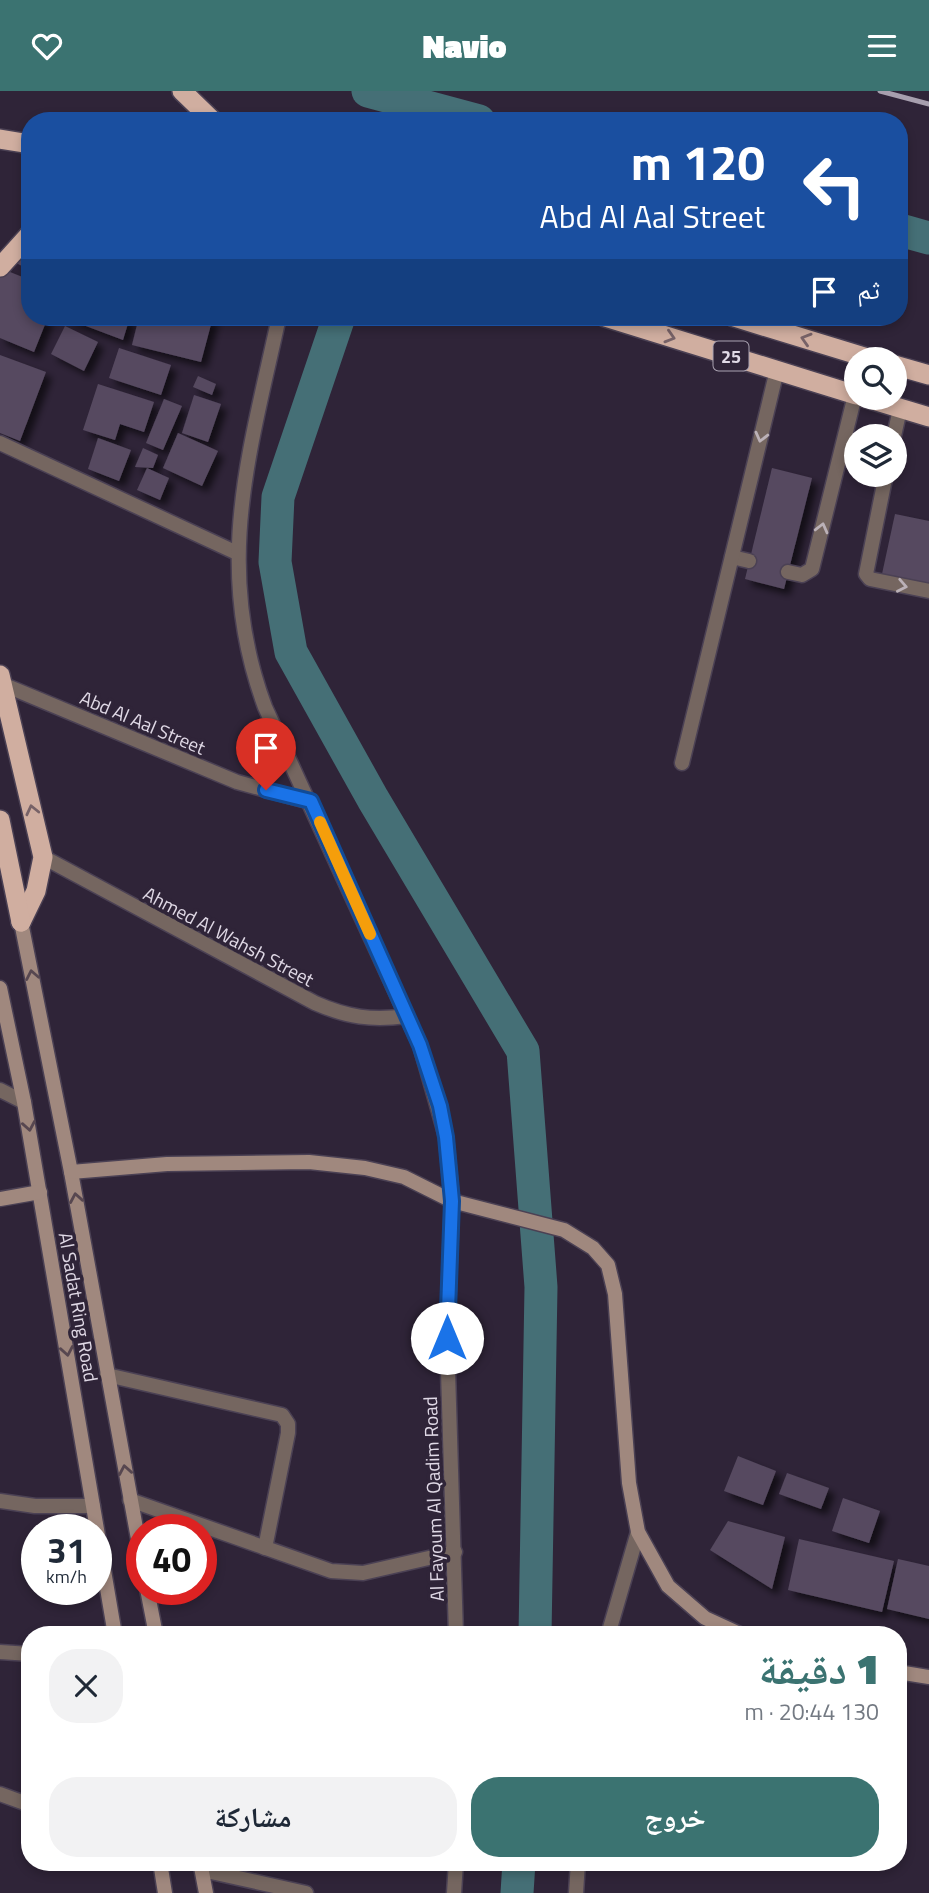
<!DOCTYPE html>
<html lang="ar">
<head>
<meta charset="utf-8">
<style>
  :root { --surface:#fff; --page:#f2f2f3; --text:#1f2937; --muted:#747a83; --accent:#3b7371 }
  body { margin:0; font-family:"Titillium Web","Noto Naskh Arabic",sans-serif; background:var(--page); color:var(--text); direction:rtl; height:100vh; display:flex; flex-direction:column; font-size:26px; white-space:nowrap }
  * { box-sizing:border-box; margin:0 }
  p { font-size:23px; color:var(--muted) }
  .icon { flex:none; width:38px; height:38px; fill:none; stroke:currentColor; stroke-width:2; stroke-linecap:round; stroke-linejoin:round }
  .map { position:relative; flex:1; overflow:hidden; direction:ltr }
  .sheet { position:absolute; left:21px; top:1535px; width:886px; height:245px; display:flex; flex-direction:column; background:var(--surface); border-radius:28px; box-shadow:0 4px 10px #0003; direction:rtl }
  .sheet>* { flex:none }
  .banner { position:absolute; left:21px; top:21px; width:887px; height:214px; border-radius:28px; box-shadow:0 4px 10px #0003; direction:rtl; background:#1a4fa0; color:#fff; overflow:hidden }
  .controls { position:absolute; left:844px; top:256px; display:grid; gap:14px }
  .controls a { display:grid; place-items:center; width:63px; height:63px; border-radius:50%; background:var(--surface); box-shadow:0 4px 10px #0003; font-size:35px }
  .speed { position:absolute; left:21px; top:1423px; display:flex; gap:14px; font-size:35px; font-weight:700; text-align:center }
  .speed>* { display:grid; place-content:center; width:91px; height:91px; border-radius:50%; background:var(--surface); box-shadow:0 4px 10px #0003; line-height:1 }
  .speed small { font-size:18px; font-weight:400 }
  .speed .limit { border:10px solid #d22; background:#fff; color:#111 }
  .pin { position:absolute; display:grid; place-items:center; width:60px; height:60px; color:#fff; margin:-72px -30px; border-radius:50% 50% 50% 0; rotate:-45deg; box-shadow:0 0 7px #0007 }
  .pin .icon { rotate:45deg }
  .me { position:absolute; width:77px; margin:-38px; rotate:0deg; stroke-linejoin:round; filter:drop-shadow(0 0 5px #0008) }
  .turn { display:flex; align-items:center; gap:24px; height:147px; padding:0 28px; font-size:32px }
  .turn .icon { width:91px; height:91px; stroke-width:2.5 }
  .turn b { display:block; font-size:49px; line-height:60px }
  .then { display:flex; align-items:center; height:66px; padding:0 28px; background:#0003; gap:14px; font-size:26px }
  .round { display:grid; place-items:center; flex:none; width:74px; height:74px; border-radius:28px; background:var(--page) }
  .headline { display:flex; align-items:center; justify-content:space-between; height:119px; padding:0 28px }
  h1 { font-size:42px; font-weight:800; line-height:52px; color:var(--accent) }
  .button { display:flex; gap:14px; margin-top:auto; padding:14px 28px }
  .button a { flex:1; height:80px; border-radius:28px; background:var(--accent); color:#fff; font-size:28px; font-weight:800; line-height:80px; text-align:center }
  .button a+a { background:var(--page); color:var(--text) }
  header { display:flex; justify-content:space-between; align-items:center; height:91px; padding:0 28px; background:var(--accent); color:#fff; font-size:32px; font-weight:800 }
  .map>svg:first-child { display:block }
</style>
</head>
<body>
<header><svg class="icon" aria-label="menu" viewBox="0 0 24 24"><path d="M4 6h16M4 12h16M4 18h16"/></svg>Navio<svg class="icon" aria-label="heart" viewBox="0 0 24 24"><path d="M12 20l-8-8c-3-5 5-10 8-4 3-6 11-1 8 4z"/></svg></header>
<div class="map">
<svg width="929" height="1802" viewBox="0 0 929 1802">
  <defs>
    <filter id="shadow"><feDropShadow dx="6" dy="6" stdDeviation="3.5" flood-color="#0009"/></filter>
  </defs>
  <rect width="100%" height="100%" fill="#2f2438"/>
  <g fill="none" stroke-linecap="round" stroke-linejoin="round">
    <!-- canal -->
    <g stroke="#456f76" stroke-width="33">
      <path d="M368 0 479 30"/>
      <path d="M900 139 929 147"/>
      <path d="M339 226 278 406 275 471 291 561 373 708 523 960 541 1196 535 1544"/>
      <path d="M517 1802 519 1771"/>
    </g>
  </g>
  <!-- building -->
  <g fill="#564a60" filter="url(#shadow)">
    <path d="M30 164V179L16 172Z"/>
    <path d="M0 177 30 189V226H48L34 261 0 247Z"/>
    <path d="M62 226H130L123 249Z"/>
    <path d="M139 226H213L201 271 132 254Z"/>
    <path d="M65 235 98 251 84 280 51 263Z"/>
    <path d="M119 257 171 274 161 304 109 287Z"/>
    <path d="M0 264 46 281 20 350 0 342Z"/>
    <path d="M198 285 216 293 212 304 193 296Z"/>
    <path d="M98 293 154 311 144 341 120 333 115 349 83 339Z"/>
    <path d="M194 304 221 313 208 351 182 342Z"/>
    <path d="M164 308 182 315 163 359 146 352Z"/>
    <path d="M178 342 218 360 202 395 163 377Z"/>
    <path d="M98 347 131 359 119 390 88 378Z"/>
    <path d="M143 357 158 364 153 377 135 376Z"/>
    <path d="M147 377 169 387 160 409 137 399Z"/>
    <path d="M772 377 812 387 784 498 745 488Z"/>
    <path d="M895 423 929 430V493L882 483Z"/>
    <path d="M738 1365 776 1380 763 1414 724 1400Z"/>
    <path d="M787 1382 829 1397 821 1418 779 1403Z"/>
    <path d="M843 1407 880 1420 869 1452 832 1440Z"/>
    <path d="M728 1430 785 1446 772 1498 710 1459Z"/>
    <path d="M799 1448 894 1470 882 1521 788 1499Z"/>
    <path d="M898 1468 929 1475V1528L887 1518Z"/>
  </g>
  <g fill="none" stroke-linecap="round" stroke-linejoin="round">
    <defs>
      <g id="service">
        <path d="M894 345 900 318"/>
        <path d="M886 383 866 483 870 488 929 500"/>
        <path d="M732 466 749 470"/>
        <path d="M788 481 802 484 812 478 855 304"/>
        <path d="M682 672 777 279"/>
      </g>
      <g id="minor">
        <path d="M0 352 237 462"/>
        <path d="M2 593 237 691 311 711"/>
        <path d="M43 766 315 912C347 926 372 930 406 925"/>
        <path d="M0 999 24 1011"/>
        <path d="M107 1284 282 1324 288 1333V1342L265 1457"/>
        <path d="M130 1409 331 1480 363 1482 455 1461"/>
        <path d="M0 1410 35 1415H93"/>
        <path d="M608 1544 638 1441"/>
        <path d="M0 1561 30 1563"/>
        <path d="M0 1703 30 1714"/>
        <path d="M202 1779 306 1802"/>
        <path d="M576 1802 578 1771"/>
      </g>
      <g id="tertiary">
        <path d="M279 226C249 364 213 476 265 616L420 954 446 1046 452 1110 447 1247 456 1544"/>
        <path d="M454 1802 456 1771"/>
      </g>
      <g id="secondary">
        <path d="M21 831 71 1081 142 1470"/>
        <path d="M0 897 24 1011 115 1544"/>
        <path d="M71 1081 167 1073 309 1071 365 1077 404 1086 452 1110 564 1139 593 1157 608 1174 615 1203 629 1392 638 1441 668 1495 705 1527 742 1544"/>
        <path d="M0 1108 40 1101"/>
        <path d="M147 1498 156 1544"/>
        <path d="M898 1581 929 1586"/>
        <path d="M160 1771 165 1802"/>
        <path d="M200 1771 206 1802"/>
      </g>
      <g id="trunk">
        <path d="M182 0 213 30"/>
        <path d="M0 48 30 53"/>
        <path d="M0 176 30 143"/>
        <path d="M605 226 856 304"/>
        <path d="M734 226 871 268"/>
        <path d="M894 274 929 284"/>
        <path d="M863 306 929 326"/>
        <path d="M0 584 43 766 36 800 21 831"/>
        <path d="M0 729 21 831"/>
      </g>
    </defs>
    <!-- service casing -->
    <use href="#service" stroke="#4b4154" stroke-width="17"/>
    <!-- minor casing -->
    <use href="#minor" stroke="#4b4154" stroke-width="17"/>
    <!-- tertiary casing -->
    <use href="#tertiary" stroke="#4b4154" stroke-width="17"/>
    <!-- secondary casing -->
    <use href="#secondary" stroke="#4b4154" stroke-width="17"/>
    <!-- trunk casing -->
    <use href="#trunk" stroke="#4b4154" stroke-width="22"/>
    <!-- service -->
    <use href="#service" stroke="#756660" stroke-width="14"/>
    <!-- minor -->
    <use href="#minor" stroke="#756660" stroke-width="14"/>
    <!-- tertiary -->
    <use href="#tertiary" stroke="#756660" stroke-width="14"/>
    <!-- secondary -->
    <use href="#secondary" stroke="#a0887e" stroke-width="14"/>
    <!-- trunk -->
    <use href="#trunk" stroke="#d0aea0" stroke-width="19"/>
    <!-- rail -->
    <path stroke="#a79fae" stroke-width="5" d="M880 0 929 13"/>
  </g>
  <!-- one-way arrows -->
  <defs><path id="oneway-chevron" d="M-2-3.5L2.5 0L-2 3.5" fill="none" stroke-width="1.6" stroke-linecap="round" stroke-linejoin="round" transform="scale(1.75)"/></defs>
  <g stroke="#776267">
    <use href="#oneway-chevron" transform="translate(670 246) rotate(17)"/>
    <use href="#oneway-chevron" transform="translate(806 248) rotate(-163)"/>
    <use href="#oneway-chevron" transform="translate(32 719) rotate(-103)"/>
  </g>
  <g stroke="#bbb1b7">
    <use href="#oneway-chevron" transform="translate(761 346) rotate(104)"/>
    <use href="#oneway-chevron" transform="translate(822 437) rotate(-76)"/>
    <use href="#oneway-chevron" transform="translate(902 495) rotate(11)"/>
  </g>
  <g stroke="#574750">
    <use href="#oneway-chevron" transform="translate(32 884) rotate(-101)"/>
    <use href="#oneway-chevron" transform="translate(29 1035) rotate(80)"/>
    <use href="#oneway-chevron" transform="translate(76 1107) rotate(-100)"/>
    <use href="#oneway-chevron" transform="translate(67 1260) rotate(80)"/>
    <use href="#oneway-chevron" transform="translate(125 1379) rotate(-100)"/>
  </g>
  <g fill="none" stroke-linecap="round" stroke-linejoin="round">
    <defs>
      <path id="route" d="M266 699 311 710 420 954 440 1015 446 1046 452 1110 447 1247"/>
    </defs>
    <!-- route casing -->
    <use href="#route" stroke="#114b97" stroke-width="18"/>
    <!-- route -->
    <use href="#route" stroke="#1a73e8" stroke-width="12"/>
    <!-- slow -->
    <path stroke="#f59e0b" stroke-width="12" d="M320 731 370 843"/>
  </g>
  <g text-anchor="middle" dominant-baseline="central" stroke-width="7" stroke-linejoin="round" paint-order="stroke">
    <!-- shield labels -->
    <rect fill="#2f2438" stroke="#aba3b2" stroke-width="2" x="713.5" y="250.5" width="35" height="29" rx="5"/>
    <g font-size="18" font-weight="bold" fill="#e0d9e6">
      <text x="731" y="265">25</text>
    </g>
    <!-- street labels -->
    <g font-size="19" fill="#e0d9e6" stroke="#2f2438">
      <text transform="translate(143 631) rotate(23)">Abd Al Aal Street</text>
      <text transform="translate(229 845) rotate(28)">Ahmed Al Wahsh Street</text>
      <text transform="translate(79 1216) rotate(80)">Al Sadat Ring Road</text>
      <text transform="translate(433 1408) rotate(-92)">Al Fayoum Al Qadim Road</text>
    </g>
  </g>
</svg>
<div class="controls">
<a><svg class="icon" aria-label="search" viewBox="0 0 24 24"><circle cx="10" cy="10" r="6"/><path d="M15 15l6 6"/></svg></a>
<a><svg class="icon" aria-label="layers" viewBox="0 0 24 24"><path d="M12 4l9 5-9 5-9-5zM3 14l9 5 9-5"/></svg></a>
</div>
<div class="speed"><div>31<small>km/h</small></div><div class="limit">40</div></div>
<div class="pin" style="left:266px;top:699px;background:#d93025"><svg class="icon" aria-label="arrive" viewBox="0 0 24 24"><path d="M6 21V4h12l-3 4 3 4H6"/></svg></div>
<svg class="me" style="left:447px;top:1247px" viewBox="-20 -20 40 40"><circle r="19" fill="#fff"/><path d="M0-13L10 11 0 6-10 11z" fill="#1a73e8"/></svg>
<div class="banner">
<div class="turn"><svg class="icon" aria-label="left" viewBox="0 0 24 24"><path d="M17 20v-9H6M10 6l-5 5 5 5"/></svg><div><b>120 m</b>Abd Al Aal Street</div></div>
<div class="then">ثم<svg class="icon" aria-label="arrive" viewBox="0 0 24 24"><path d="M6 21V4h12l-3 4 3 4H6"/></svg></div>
</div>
<section class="sheet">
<div class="headline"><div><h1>1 دقيقة</h1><p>130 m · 20:44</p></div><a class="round"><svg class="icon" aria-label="close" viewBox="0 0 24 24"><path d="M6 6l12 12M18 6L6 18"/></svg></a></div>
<div class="button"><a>خروج</a><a>مشاركة</a></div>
</section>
</div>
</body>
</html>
